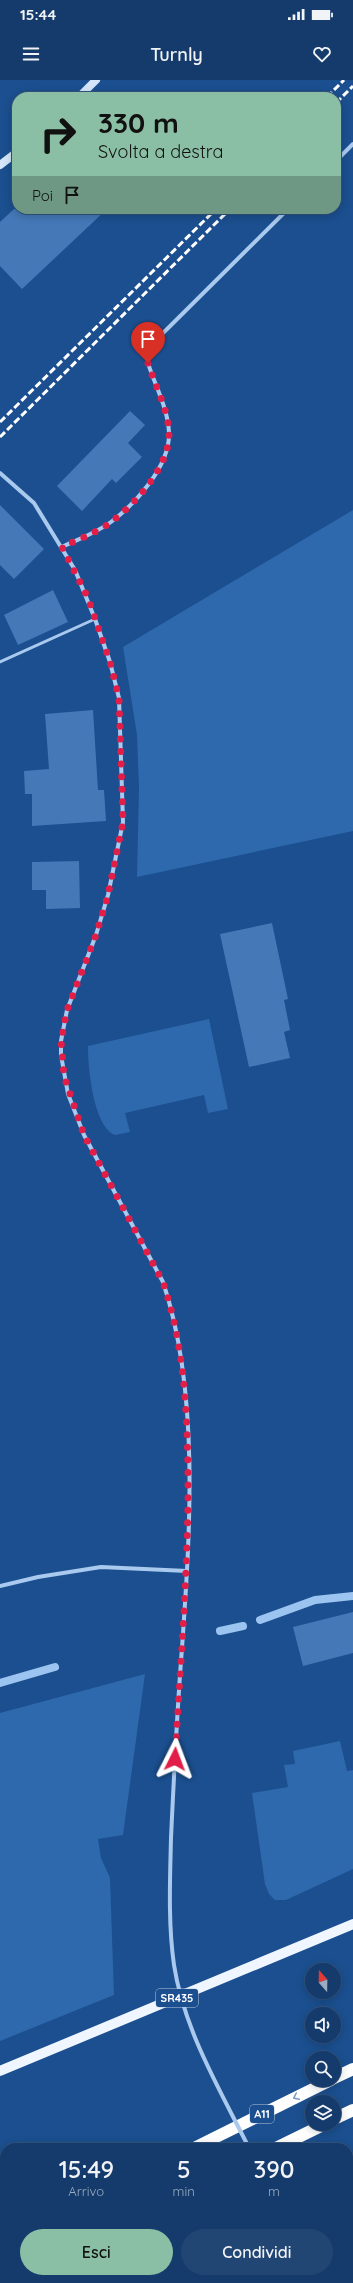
<!DOCTYPE html>
<html lang="it">
<head>
<meta charset="utf-8">
<style>
  :root { --surface:#143b6b; --page:#214673; --text:#f1f3f6; --muted:#9dadc1; --line:#33557e; --accent:#8abfa5 }
  body { margin:0; font-family:Quicksand,sans-serif; background:var(--page); color:var(--text); height:100vh; display:flex; flex-direction:column; font-size:15px; white-space:nowrap }
  * { box-sizing:border-box; margin:0 }
  p { font-size:13px; color:var(--muted) }
  .icon { flex:none; width:22px; height:22px; fill:none; stroke:currentColor; stroke-width:2; stroke-linecap:round; stroke-linejoin:round }
  .map { position:relative; flex:1; overflow:hidden }
  .panel { position:absolute; left:0px; top:2063px; width:353px; height:140px; display:flex; flex-direction:column; background:var(--surface); border-radius:16px 16px 0 0; box-shadow:0 2px 10px #0003,0 0 0 1px var(--line) }
  .panel>* { flex:none }
  .guide { position:absolute; left:12px; top:12px; width:329px; height:122px; border-radius:16px; box-shadow:0 2px 10px #0003,0 0 0 1px var(--line); background:#8abfa5; color:#111; overflow:hidden }
  .needle { width:26px; rotate:340deg }
  .tools { position:absolute; left:305px; top:1883px; display:grid; gap:8px }
  .tools a { display:grid; place-items:center; width:36px; height:36px; border-radius:50%; background:var(--surface); box-shadow:0 2px 10px #0003,0 0 0 1px var(--line); font-size:20px }
  .pin { position:absolute; display:grid; place-items:center; width:34px; height:34px; color:#fff; margin:-41px -17px; border-radius:50% 50% 50% 0; rotate:-45deg; box-shadow:0 0 4px #0007 }
  .pin .icon { rotate:45deg }
  .me { position:absolute; width:44px; margin:-22px; rotate:3deg; stroke-linejoin:round; filter:drop-shadow(0 0 3px #0008) }
  .turn { display:flex; align-items:center; gap:14px; height:84px; padding:0 20px; font-size:18px }
  .turn .icon { width:52px; height:52px; stroke-width:2.5 }
  .turn b { display:block; font-size:28px; line-height:34px }
  .then { display:flex; align-items:center; height:38px; padding:0 20px; background:#0003; gap:8px; font-size:15px }
  .eta { display:flex; justify-content:space-evenly; align-items:center; height:68px; text-align:center }
  .eta b { font-size:24px; font-weight:600; line-height:28px }
  .cta { display:flex; gap:8px; margin-top:auto; padding:8px 20px }
  .cta a { flex:1; height:46px; border-radius:24px; background:var(--accent); color:#111; font-size:16px; font-weight:600; line-height:46px; text-align:center }
  .cta a+a { background:var(--page); color:var(--text) }
  .status { display:flex; justify-content:space-between; align-items:center; height:28px; padding:0 20px; background:var(--surface); direction:ltr }
  .status svg { height:11px; fill:currentColor }
  header { display:flex; justify-content:space-between; align-items:center; height:52px; padding:0 20px; background:var(--surface); font-size:18px; font-weight:600 }
  .map>svg:first-child { display:block }
</style>
</head>
<body>
<div class="status"><b>15:44</b><svg viewBox="0 0 49 12"><path d="M0 12V9h3v3zM5 12V6h3v6zM10 12V3h3v9zM15 12V0h3v12zM26 1h20v11H26zM47 4h2v5h-2z"/></svg></div>
<header><svg class="icon" aria-label="menu" viewBox="0 0 24 24"><path d="M4 6h16M4 12h16M4 18h16"/></svg>Turnly<svg class="icon" aria-label="heart" viewBox="0 0 24 24"><path d="M12 20l-8-8c-3-5 5-10 8-4 3-6 11-1 8 4z"/></svg></header>
<div class="map">
<svg width="353" height="2203" viewBox="0 0 353 2203">
  <rect width="100%" height="100%" fill="#1b4f8f"/>
  <!-- green -->
  <g fill="#2e69ad">
    <path d="M353 430V751L137 797 139 708 137 655 123 567Z"/>
    <path d="M209 939 228 1029 208 1033 204 1015 125 1033 130 1052 115 1055C93 1046 88 987 88 966Z"/>
    <path d="M145 1594 123 1755 98 1759 101 1778 110 1798 114 1915 0 1961V1633Z"/>
    <path d="M340 1661 347 1691 353 1690V1789L286 1820H275L269 1814 265 1804 252 1713 288 1707 284 1685 295 1684 293 1671Z"/>
  </g>
  <g fill="none" stroke-linecap="round" stroke-linejoin="round">
    <!-- stream -->
    <g stroke="#9cc4f0" stroke-width="8">
      <path d="M260 1540 315 1520 353 1516"/>
      <path d="M220 1551 243 1546"/>
      <path d="M0 1603 55 1587"/>
      <path d="M348 2091 353 2089"/>
      <path d="M141 2203 150 2198"/>
    </g>
  </g>
  <!-- building -->
  <g fill="#4478b7">
    <path d="M14 129H107L22 209 0 186V142Z"/>
    <path d="M130 331 145 345 128 363 142 377 116 403 112 399 82 431 57 406Z"/>
    <path d="M0 425 44 469 14 499 0 485Z"/>
    <path d="M53 510 68 542 18 565 4 535Z"/>
    <path d="M93 630 98 710H104L106 741 32 746V714H25L24 691 49 689 45 634Z"/>
    <path d="M79 781 80 828 46 829V810H32V782Z"/>
    <path d="M272 843 288 919 284 920 290 950 284 952 290 978 249 987 220 854Z"/>
    <path d="M353 1532V1573L303 1586 293 1547Z"/>
  </g>
  <g fill="none" stroke-linecap="round" stroke-linejoin="round">
    <!-- lane -->
    <path stroke="#a9c9ee" stroke-width="3" d="M0 582 95 539"/>
    <!-- street -->
    <g stroke="#a9c9ee" stroke-width="4">
      <path d="M336 81 353 64"/>
      <path d="M0 393 34 423 75 490 95 539 110 582 119 618 123 742 108 815 96 855 67 930 61 961V975L68 1014 84 1055 163 1202C200 1312 190 1453 182 1568 177 1631 174 1694 171 1758"/>
      <path d="M62 467C79 459 96 453 111 442 136 423 170 386 169 353 168 328 155 306 148 283V274L153 263 288 129"/>
      <path d="M0 1506 38 1497 101 1487 187 1491"/>
      <path d="M313 2198 315 2203"/>
    </g>
    <!-- secondary -->
    <g stroke="#d6e6fa" stroke-width="8">
      <path d="M79 17 96 0"/>
      <path d="M0 85 17 72"/>
    </g>
    <!-- primary -->
    <path stroke="#f0f6ff" stroke-width="10" d="M0 1991 353 1844"/>
    <!-- highway -->
    <g stroke="#fff" stroke-width="12">
      <path d="M334 1998 353 1989"/>
      <path d="M334 2039 353 2030"/>
      <path d="M194 2068 331 2000"/>
      <path d="M276 2068 325 2044"/>
      <path d="M0 2164 5 2162"/>
      <path d="M5 2203 15 2198"/>
    </g>
    <!-- rail -->
    <g stroke="#fff" stroke-width="3" stroke-dasharray="7 3" stroke-linecap="butt">
      <path d="M327 17 344 0"/>
      <path d="M336 23 353 6"/>
      <path d="M0 342 216 129"/>
      <path d="M0 357 230 129"/>
    </g>
    <!-- street-bridge -->
    <path stroke="#a9c9ee" stroke-width="4" d="M171 1758C170 1800 168 1843 174 1885 184 1950 220 2010 249 2068"/>
  </g>
  <!-- one-way arrows -->
  <defs><path id="oneway-chevron" d="M-2-3.5L2.5 0L-2 3.5" fill="none" stroke-width="1.6" stroke-linecap="round" stroke-linejoin="round"/></defs>
  <use stroke="#829ec1" href="#oneway-chevron" transform="translate(296 2017) rotate(154)"/>
  <g fill="none" stroke-linecap="round" stroke-linejoin="round">
    <!-- route -->
    <path stroke="#e11d48" stroke-width="7" stroke-dasharray="0 12.6" d="M148 283C155 306 168 328 169 353 170 386 136 423 111 442 96 453 79 459 62 467L88 518 110 582 119 618 123 742 108 815 96 855 67 930 61 961 64 996 84 1055 163 1202C186 1271 188 1344 188 1417 187 1504 180 1592 175 1679"/>
  </g>
  <g text-anchor="middle" dominant-baseline="central" stroke-width="3" stroke-linejoin="round" paint-order="stroke">
    <!-- shield labels -->
    <g fill="#1b4f8f" stroke="#bbcadd" stroke-width="1">
      <rect x="156" y="1909" width="42" height="18" rx="3"/>
      <rect x="250" y="2025" width="24" height="18" rx="3"/>
    </g>
    <g font-size="11" font-weight="bold" fill="#fff">
      <text x="177" y="1918">SR435</text>
      <text x="262" y="2034">A11</text>
    </g>
  </g>
</svg>
<div class="tools">
<a><svg class="needle" viewBox="-14 -14 28 28"><path d="M0-13l5 13h-10z" fill="#e53935"/><path d="M0 13l5-13h-10z" fill="#9dadc1"/></svg></a>
<a><svg class="icon" aria-label="sound" viewBox="0 0 24 24"><path d="M4 9h4l5-4v14l-5-4H4zM17 9q2 3 0 6"/></svg></a>
<a><svg class="icon" aria-label="search" viewBox="0 0 24 24"><circle cx="10" cy="10" r="6"/><path d="M15 15l6 6"/></svg></a>
<a><svg class="icon" aria-label="layers" viewBox="0 0 24 24"><path d="M12 4l9 5-9 5-9-5zM3 14l9 5 9-5"/></svg></a>
</div>
<div class="pin" style="left:148px;top:283px;background:#d93025"><svg class="icon" aria-label="arrive" viewBox="0 0 24 24"><path d="M6 21V4h12l-3 4 3 4H6"/></svg></div>
<svg class="me" style="left:175px;top:1679px" viewBox="-20 -20 40 40"><path d="M0-17L14 15 0 8-14 15z" fill="#e11d48" stroke="#fff" stroke-width="4"/></svg>
<div class="guide">
<div class="turn"><svg class="icon" aria-label="right" viewBox="0 0 24 24"><path d="M7 20v-9h11M14 6l5 5-5 5"/></svg><div><b>330 m</b>Svolta a destra</div></div>
<div class="then">Poi<svg class="icon" aria-label="arrive" viewBox="0 0 24 24"><path d="M6 21V4h12l-3 4 3 4H6"/></svg></div>
</div>
<section class="panel">
<div class="eta">
<div><b>15:49</b><p>Arrivo</p></div>
<div><b>5</b><p>min</p></div>
<div><b>390</b><p>m</p></div>
</div>
<div class="cta"><a>Esci</a><a>Condividi</a></div>
</section>
</div>
</body>
</html>
